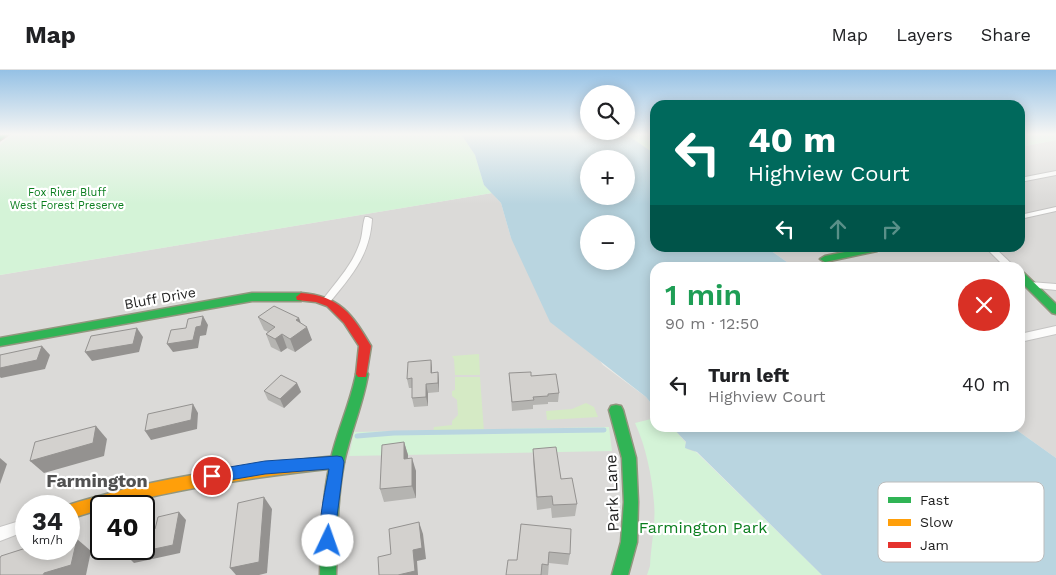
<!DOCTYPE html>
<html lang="en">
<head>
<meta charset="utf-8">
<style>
  :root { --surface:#fff; --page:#f6f6f6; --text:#202124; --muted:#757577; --line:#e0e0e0 }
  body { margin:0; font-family:"Work Sans",sans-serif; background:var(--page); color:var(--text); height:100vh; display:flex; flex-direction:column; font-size:19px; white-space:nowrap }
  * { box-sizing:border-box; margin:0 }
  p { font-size:16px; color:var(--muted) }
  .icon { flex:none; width:28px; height:28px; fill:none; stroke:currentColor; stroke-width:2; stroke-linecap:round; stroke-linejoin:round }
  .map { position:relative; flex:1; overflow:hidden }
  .sheet { position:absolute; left:650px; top:192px; width:375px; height:170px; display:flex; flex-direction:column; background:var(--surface); border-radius:15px; box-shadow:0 2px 12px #0003 }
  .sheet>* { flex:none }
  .hud { position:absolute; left:650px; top:30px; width:375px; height:152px; border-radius:15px; box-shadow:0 2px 12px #0003; background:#00695c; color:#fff; overflow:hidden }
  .controls { position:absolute; left:580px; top:15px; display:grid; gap:10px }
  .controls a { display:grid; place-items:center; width:55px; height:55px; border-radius:50%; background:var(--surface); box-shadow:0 2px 12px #0003; font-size:25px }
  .speed { position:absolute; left:15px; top:425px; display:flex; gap:10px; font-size:25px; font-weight:700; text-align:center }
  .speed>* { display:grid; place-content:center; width:65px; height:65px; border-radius:50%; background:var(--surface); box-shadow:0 2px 12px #0003; line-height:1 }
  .speed small { font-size:12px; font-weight:400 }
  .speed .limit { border:2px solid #111; border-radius:8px; background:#fff; color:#111 }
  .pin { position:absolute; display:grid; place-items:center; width:42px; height:42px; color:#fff; margin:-21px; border:2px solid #fff; border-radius:50%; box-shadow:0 1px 5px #0007 }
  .me { position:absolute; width:55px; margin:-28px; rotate:3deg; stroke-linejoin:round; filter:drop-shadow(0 0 4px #0008) }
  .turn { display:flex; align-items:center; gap:18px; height:105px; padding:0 15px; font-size:22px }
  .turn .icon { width:65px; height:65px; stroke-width:2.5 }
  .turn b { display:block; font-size:35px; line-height:42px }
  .lanes { display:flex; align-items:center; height:48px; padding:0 15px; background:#0003; justify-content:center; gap:25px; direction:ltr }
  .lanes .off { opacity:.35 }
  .round { display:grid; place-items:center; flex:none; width:52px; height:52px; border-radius:26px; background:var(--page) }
  .head { display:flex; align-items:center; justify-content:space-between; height:85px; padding:0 15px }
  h1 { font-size:30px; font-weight:600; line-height:38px; color:#1e9e55 }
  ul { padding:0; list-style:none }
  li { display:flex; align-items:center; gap:15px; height:75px; padding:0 15px }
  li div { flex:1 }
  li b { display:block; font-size:19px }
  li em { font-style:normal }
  header { display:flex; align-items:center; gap:30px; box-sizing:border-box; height:70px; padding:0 25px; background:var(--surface); border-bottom:1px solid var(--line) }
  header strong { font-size:24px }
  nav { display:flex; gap:28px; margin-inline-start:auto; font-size:18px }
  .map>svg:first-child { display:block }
</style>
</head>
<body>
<header>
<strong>Map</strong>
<nav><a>Map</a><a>Layers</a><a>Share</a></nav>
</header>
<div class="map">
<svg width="1056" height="505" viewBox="0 0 1056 505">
  <rect width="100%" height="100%" fill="#ecebe7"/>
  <!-- residential -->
  <g fill="#dbdad8" fill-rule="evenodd">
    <path d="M1056 70V388L1014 358H1020V198L794 197 767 178H1020V77Z"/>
    <path d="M492 123 501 133 511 168 603 295 646 327 655 338V358H673L686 373 822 505H0V205ZM26 436H69V479H26ZM101 436H144V479H101Z"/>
  </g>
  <!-- grass -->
  <g fill="#d5eac5">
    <path d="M479 284 480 305H455L454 289 452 286Z"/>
    <path d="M455 307H480L484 362 433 363 434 357 452 355V351L458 345 457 330 452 326V321L455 320Z"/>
    <path d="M586 333 594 337 598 347 547 350 546 341 572 339Z"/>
  </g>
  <!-- park -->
  <g fill="#d4f3d7">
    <path d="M12 64H461L475 85 484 115 492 123 0 205V75Z"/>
    <path d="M626 64H655V84Z"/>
    <path d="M1020 64H1056V70L1020 77Z"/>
    <path d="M655 348V358H673L686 373 685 376 687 379 696 382 822 505H647L650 496C651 475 656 453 654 433 652 406 646 377 635 353Z"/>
    <path d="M609 357 612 381 349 386 354 362Z"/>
  </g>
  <!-- water -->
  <g fill="#b9d5e0" fill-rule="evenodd">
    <path d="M461 64H626L655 84V178H767L794 197 655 198V338L646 327 550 252 511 168 501 133 484 115 475 85ZM589 89H626V126H589ZM589 154H626V191H589Z"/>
    <path d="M673 358H1014L1056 388V505H822L697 382 685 378 686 372Z"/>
  </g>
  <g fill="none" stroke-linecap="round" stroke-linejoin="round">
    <!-- stream -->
    <path stroke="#b9d5e0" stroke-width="5" d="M357 366 394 363 604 360"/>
    <defs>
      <g id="street">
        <path d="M1056 101V105L1020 112V108Z"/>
        <path d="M1056 137V141L1020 149V145Z"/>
        <path d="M365 147H368L372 149C370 185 352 205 330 232H324L322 230 324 228C337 211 352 195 359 175 363 166 362 156 365 147Z"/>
        <path d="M986 178H995L1016 198H1006Z"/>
        <path d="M1030 212 1056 214V220L1027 217 1025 215 1027 213Z"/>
        <path d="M1056 256V264L1020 272V264Z"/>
        <path d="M26 449V461L0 471V457Z"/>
      </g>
      <g id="fast">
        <path d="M0 64H9L0 70Z"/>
        <path d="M865 178H882L877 181 825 192 820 189 825 186Z"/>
        <path d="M1020 202 1024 203 1056 234V244L1052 243 1020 211Z"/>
        <path d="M252 223H301L306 227 301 231H252L0 276V268Z"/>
        <path d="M362 299 366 301 368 304C363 335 350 363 344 393 337 430 337 468 336 505H320C321 468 322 430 330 393 336 363 350 335 356 304L358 301Z"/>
        <path d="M616 335 621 336 623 340 636 388 638 432 637 472 628 505H612L621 472 624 432 622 388 609 340 611 336Z"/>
      </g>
      <path id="slow" d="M337 386 342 388 344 392 342 396 337 398C261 406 186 417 112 436H101V439L69 449V436H66C85 429 105 425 125 419 194 402 266 393 337 386Z"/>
      <path id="jam" d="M301 223C340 226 352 244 371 276L366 307H358L356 304 359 276 344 253 327 236 316 232 297 230 296 227Z"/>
    </defs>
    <!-- street casing -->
    <use href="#street" stroke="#c5c4c3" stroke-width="2"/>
    <!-- fast casing -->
    <use href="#fast" stroke="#92967e" stroke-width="3"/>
    <!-- slow casing -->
    <use href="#slow" stroke="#92967e" stroke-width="3"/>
    <!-- jam casing -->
    <use href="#jam" stroke="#92967e" stroke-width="3"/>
    <!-- street -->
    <use href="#street" fill="#fcfcfb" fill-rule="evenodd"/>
    <!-- fast -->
    <use href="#fast" fill="#30b455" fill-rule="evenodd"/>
    <!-- slow -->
    <use href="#slow" fill="#ff9f0a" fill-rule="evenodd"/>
    <!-- jam -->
    <use href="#jam" fill="#e5322d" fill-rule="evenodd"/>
  </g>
  <!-- wall -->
  <g fill="#b5b4b1">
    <path d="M258 247 299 248 301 253 312 270 295 282 287 278 281 282 271 277 266 264 268 262 264 260Z"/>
    <path d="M431 290 432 303 438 302 439 311V322L428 323V336L414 337 412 328V318H409L407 309Z"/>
    <path d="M509 303 531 306 559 323 558 332H548V334L533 335V339L512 341Z"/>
    <path d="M297 313 301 322 284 338 268 330 264 321Z"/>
    <path d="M404 372 408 385V389L416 401V428L384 432 380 419Z"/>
    <path d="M533 379 561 409 577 434 575 446 552 448 551 438 537 440 533 391Z"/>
    <path d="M521 454 570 484 568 495 549 493 548 505H506L517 490Z"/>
  </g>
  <!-- shaded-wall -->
  <g fill="#949290">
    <path d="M203 246 208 255 206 265 200 266 198 278 173 282 167 274Z"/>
    <path d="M299 248 303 260 307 257 312 270 295 282 290 269 296 250Z"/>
    <path d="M137 258 143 267 139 282 92 291 85 282Z"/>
    <path d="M282 264 287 278 281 282 275 269Z"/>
    <path d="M42 276 50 285 45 299 1 308 0 307V298Z"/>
    <path d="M431 290 432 298V312L431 303Z"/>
    <path d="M438 302 439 311V322L438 313Z"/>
    <path d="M297 313 301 322 284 338 280 329Z"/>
    <path d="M426 314 428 323V336L426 327Z"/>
    <path d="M193 334 198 343 197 359 151 370 145 361Z"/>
    <path d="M96 356 107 369 104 386 44 403 30 391Z"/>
    <path d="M404 372 408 385 407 402 404 389Z"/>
    <path d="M0 388 7 394 0 414Z"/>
    <path d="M412 388 416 401V428L412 416Z"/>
    <path d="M264 427 272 439 267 503 259 505H236L230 498Z"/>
    <path d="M179 442 186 450 180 483 134 493 126 485Z"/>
    <path d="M419 452 423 464 426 489 417 491 418 505H398L413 480Z"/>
    <path d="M77 469 91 481 86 505H43L44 503Z"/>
    <path d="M31 479H34L47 488 30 482Z"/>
  </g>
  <!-- building -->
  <g fill="#d3d1ce" stroke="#949290">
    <path d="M274 236 299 248 296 250 307 257 290 269 282 264 275 269 266 264 275 257 258 247Z"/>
    <path d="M203 246 201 256 196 257 193 270 167 274 171 260 186 258 188 249Z"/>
    <path d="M137 258 133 274 85 282 91 266Z"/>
    <path d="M42 276 37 290 0 298V285Z"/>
    <path d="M431 290V303L438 302V313L426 314V327L412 328V308L407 309 408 292Z"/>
    <path d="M531 302V306L556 304 559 323 548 324V326L533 327 534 330 512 332 509 303Z"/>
    <path d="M281 305 297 313 280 329 264 321Z"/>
    <path d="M193 334 191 350 145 361 148 344Z"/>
    <path d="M96 356 93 373 30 391 35 372Z"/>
    <path d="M404 372V389L412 388V416L380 419 382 375Z"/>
    <path d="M556 377 561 409 572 408 577 434 553 435 552 426 537 427 533 379Z"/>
    <path d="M264 427 259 492 230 498 238 433Z"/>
    <path d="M179 442 173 475 126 485 127 479H144V462L155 459 158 447Z"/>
    <path d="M419 452 422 478 413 480 415 501 398 505H379L378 487 391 484 389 459Z"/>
    <path d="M521 454 571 459 570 484 549 482 548 495 542 494 541 505H506L508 490H517Z"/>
    <path d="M77 469 71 495 44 503 43 505H0V488L1 486 26 478 31 479 30 482 43 479H69V472Z"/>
  </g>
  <!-- sky -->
  <linearGradient id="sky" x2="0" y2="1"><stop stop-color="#95c1e5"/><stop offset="0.48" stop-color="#f6f6f4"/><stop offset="1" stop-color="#f6f6f4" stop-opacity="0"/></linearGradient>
  <rect width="1056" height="134" fill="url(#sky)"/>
  <!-- route -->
  <path fill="#1a73e8" stroke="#114b97" d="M337 386 342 387 344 392 336 454V471L334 477 328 479 323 477C315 459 326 419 329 399L265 404 212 413 207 411 204 406 207 402 212 400 265 391Z"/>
  <g text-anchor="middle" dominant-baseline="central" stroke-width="4.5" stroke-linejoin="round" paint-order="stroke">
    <!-- far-park labels -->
    <g font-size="11" fill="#0a7e1e" stroke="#fff">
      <text x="67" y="122">Fox River Bluff<tspan x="67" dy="13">West Forest Preserve</tspan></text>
    </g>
    <!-- street labels -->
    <g font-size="14" fill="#1e1e1e" stroke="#fff">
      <text transform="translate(160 228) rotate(-10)">Bluff Drive</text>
    </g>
    <!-- near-street labels -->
    <g font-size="16" fill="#1e1e1e" stroke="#fff">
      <text transform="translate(612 423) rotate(-92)">Park Lane</text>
    </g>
    <!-- near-park labels -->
    <g font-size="16" fill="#0a7e1e" stroke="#fff">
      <text x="703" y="457">Farmington Park</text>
    </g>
    <!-- near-neighbourhood labels -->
    <g font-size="18" font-weight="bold" fill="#515151" stroke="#fff">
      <text x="97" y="410">Farmington</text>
    </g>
  </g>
  <!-- legend -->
  <rect x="878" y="412" width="166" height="80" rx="8" fill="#fff" stroke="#bcbcbc" stroke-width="1"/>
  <rect x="888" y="427" width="23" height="6" fill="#30b455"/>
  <rect x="888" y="449" width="23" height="7" fill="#ff9f0a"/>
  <rect x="888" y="472" width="23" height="6" fill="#e5322d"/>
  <g font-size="14" fill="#1e1e1e">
    <text x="920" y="435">Fast</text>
    <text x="920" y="457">Slow</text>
    <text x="920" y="480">Jam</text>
  </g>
</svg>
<div class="controls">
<a><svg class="icon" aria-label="search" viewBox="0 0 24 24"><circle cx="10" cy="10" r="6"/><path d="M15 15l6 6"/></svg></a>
<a>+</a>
<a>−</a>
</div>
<div class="speed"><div>34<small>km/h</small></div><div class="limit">40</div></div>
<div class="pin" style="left:212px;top:406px;background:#d93025"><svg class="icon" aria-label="arrive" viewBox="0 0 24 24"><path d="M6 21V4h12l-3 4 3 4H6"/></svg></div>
<svg class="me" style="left:328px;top:471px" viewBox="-20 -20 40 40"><circle r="19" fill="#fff"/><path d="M0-13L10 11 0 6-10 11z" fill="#1a73e8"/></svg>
<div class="hud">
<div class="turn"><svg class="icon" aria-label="left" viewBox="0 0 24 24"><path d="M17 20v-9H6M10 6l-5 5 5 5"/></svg><div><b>40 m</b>Highview Court</div></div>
<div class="lanes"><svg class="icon" aria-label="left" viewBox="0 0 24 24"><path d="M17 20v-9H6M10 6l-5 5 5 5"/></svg><svg class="icon off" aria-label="ahead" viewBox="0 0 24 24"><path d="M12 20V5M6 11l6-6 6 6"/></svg><svg class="icon off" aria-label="right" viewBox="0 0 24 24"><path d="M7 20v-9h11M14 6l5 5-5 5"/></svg></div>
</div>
<section class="sheet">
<div class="head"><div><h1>1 min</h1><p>90 m · 12:50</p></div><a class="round" style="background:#d93025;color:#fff"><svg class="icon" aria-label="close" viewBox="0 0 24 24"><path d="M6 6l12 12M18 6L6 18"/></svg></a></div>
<ul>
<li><svg class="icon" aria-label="left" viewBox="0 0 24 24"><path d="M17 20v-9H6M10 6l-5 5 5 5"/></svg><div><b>Turn left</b><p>Highview Court</p></div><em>40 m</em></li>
</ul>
</section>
</div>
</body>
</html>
